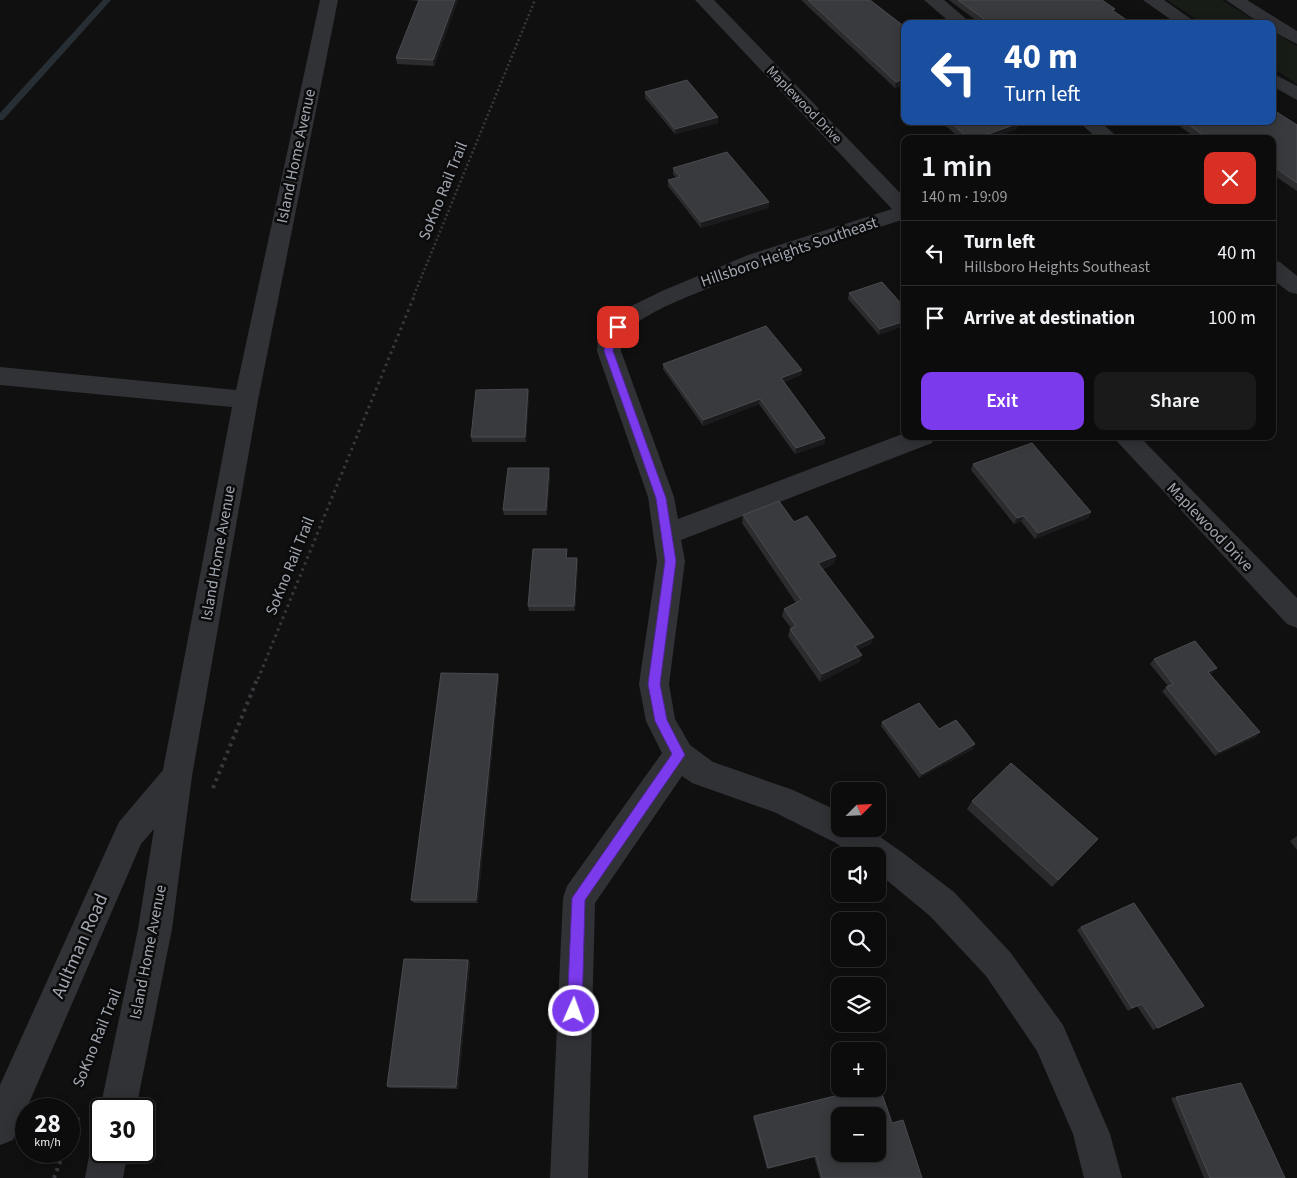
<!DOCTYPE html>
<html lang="en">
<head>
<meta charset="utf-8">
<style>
  :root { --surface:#0c0c0d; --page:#1a1a1b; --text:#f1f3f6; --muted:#9a9b9d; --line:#2c2c2e; --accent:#7c3aed }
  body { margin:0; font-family:"Source Sans 3",sans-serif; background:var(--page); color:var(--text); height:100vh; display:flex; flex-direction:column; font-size:19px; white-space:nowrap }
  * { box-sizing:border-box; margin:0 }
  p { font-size:16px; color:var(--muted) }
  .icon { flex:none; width:28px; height:28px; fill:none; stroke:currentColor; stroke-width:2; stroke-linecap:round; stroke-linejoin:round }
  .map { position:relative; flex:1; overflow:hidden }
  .sheet { position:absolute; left:901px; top:135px; width:375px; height:305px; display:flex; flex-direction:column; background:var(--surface); border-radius:10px; box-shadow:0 2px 12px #0003,0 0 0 1px var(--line) }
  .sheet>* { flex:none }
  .top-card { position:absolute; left:901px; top:20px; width:375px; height:105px; border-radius:10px; box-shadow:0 2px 12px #0003,0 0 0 1px var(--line); background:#1a4fa0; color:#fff; overflow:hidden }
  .needle { width:32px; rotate:66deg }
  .tools { position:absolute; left:831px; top:782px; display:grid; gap:10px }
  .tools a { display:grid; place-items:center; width:55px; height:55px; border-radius:10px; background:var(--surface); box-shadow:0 2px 12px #0003,0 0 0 1px var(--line); font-size:25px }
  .speed { position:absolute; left:15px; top:1098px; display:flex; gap:10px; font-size:25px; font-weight:700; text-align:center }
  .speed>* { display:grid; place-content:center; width:65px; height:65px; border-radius:50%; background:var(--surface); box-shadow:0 2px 12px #0003,0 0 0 1px var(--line); line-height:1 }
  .speed small { font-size:12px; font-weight:400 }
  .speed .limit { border:2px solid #111; border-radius:8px; background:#fff; color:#111 }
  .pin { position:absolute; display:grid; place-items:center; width:42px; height:42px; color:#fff; margin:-21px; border-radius:10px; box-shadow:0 2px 8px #0006 }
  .me { position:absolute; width:55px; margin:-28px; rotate:2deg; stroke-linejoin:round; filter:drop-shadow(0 0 4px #0008) }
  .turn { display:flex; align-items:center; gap:18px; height:105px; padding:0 20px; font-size:22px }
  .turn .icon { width:65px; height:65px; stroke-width:2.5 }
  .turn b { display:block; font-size:35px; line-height:42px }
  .round { display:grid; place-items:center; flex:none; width:52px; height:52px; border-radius:10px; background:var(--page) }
  .summary { display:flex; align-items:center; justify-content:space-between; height:85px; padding:0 20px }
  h1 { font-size:30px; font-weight:600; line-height:38px }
  .cta { display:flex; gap:10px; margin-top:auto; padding:10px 20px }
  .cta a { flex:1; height:58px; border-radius:10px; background:var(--accent); color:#fff; font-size:20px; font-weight:600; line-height:58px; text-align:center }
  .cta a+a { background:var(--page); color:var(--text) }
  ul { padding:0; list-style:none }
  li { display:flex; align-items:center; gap:15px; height:65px; padding:0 20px; border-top:1px solid var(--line) }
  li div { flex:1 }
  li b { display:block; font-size:19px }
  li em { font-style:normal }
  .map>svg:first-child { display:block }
</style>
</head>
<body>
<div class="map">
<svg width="1297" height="1178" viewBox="0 0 1297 1178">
  <rect width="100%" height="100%" fill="#101011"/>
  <!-- green -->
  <g fill="#171c17">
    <path d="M1167 0H1222L1260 24H1204Z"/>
    <path d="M1272 31 1297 46V84L1273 68Z"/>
  </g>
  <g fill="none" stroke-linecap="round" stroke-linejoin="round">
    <!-- stream -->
    <path fill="#282f34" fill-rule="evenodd" d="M103 0H111L3 120H0V113Z"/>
    <!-- path-far2 -->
    <path stroke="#38393d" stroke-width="2.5" stroke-dasharray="2 2.5" stroke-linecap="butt" d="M414 295 535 0"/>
    <!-- path-far1 -->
    <path stroke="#38393d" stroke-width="3" stroke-dasharray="2.5 4" stroke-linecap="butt" d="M258 679 415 294"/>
    <!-- path -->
    <g stroke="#38393d" stroke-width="4" stroke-dasharray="3 4.5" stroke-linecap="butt">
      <path d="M213 788 258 677"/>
      <path d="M69 1141 80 1113"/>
      <path d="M54 1178 64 1151"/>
    </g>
    <!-- minor -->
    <g fill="#313236" fill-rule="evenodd">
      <path d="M320 0H338L258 400 192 776 172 929 136 1109H101V1113L100 1109 138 929 154 829 141 844 13 1140 0 1145V1085L119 822 163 770 232 407 0 385V367L236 390Z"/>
      <path d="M695 0H714L905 198V219C837 241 770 262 704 290 675 302 643 314 621 336V351L674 497 678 519 905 433V436H935L932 443 681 540 685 561 669 684 675 719 690 745 713 762 793 790 840 812V829H869L903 853 954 892 1010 952 1063 1025 1110 1134 1122 1178H1084L1073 1134 1037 1051 986 976 930 916 878 873V856H854L836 843 774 812 692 783 682 776 595 903 588 1178H550L563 898 567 886 662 753 646 721 639 684 657 561 648 497 597 351 598 334 617 313 662 291 748 255 892 209Z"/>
      <path d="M924 0H944L972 24H952Z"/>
      <path d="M1143 0H1164L1198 24H1177Z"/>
      <path d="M1226 0H1247L1297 31V44L1272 31V24H1261Z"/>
      <path d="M1272 73 1297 86V100L1272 86Z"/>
      <path d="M1078 121H1099L1120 139H1098Z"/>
      <path d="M1272 260 1280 262 1297 276V294L1289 292 1272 279Z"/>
      <path d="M1112 436H1139L1297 598V628L1287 624Z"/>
      <path d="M101 1136V1151H128L123 1178H85L90 1151 96 1138Z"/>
    </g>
  </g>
  <!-- wall -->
  <g fill="#2c2c2f">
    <path d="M409 0H458L434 66 397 64 396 58 419 1Z"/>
    <path d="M801 0H870L905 27V91L900 86 895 88Z"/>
    <path d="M949 0H1102L1114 12 1128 21V23L1129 24H981Z"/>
    <path d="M645 92 718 117V123L675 134 645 98Z"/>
    <path d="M940 121H1017V129L989 139H961Z"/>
    <path d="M1173 121H1272L1297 125V191L1272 174V139H1197Z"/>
    <path d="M673 168 769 202 768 208 701 228 668 186V180L676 178 673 174Z"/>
    <path d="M849 293 905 308 879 335 848 299Z"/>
    <path d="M663 364 802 370 801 375 784 382 825 438 824 444 795 454 759 404 703 426 663 369Z"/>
    <path d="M528 389 529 395 526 442H472L471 437Z"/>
    <path d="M973 464 1091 512 1088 518 1035 539 1021 521 1014 524 971 470Z"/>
    <path d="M550 474 547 515H504L503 510Z"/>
    <path d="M743 515 794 522 836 556 834 564 823 569 871 644 858 650 862 655 859 662 820 682 788 636 790 629 791 628 782 616 784 609 796 603 742 523Z"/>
    <path d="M567 549V558H577L578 564 575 611H529L528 606Z"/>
    <path d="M1154 659 1213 672 1210 674 1260 732 1256 737 1215 756 1162 691 1168 686 1150 664Z"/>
    <path d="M498 674 499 678 478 903H414L411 900Z"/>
    <path d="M882 722 939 729 973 749 919 778 881 726Z"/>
    <path d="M972 801 1098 839 1052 887 967 809Z"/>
    <path d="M1297 836V850L1290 841Z"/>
    <path d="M1081 927 1204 1006 1153 1030 1137 1006 1128 1011 1077 930Z"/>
    <path d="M468 960 470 963 458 1089 389 1088 387 1086Z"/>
    <path d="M1176 1097 1285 1178H1204L1171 1098Z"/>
    <path d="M754 1116 892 1123 922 1178H820L814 1157 767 1169 753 1118Z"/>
  </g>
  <!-- shaded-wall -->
  <g fill="#1b1b1d">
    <path d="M455 0H458L434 66 433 60Z"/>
    <path d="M901 80 900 86 895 88 896 82Z"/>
    <path d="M718 117V123L675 134V129Z"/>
    <path d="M1019 123 1017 129 989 139H974Z"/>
    <path d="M769 202 768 208 701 228V222Z"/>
    <path d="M905 321V326L879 335 880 329Z"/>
    <path d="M802 370 801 375 780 383 781 378Z"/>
    <path d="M528 389 529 395 526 442 525 437Z"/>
    <path d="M760 399 759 404 703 426V420Z"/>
    <path d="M825 438 824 444 795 454 796 448Z"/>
    <path d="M549 468 550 474 547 515 546 510Z"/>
    <path d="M1091 512 1088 518 1035 539 1038 533Z"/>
    <path d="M1024 516 1021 521 1014 524 1017 518Z"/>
    <path d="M836 556 834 564 817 571 818 563Z"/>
    <path d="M577 558 578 564 575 611 574 606Z"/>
    <path d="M874 637 871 644 853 653 855 646Z"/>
    <path d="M862 655 859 662 820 682 822 674Z"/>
    <path d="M1217 668 1213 672 1204 676 1208 672Z"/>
    <path d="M498 674 499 678 478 903 476 900Z"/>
    <path d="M1260 732 1256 737 1215 756 1219 752Z"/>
    <path d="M975 744 973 749 919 778 922 774Z"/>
    <path d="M468 960 470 963 458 1089 456 1087Z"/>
    <path d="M816 1156 814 1157 767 1169 768 1168Z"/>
  </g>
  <!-- building -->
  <g fill="#393a3d" stroke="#494b4f" fill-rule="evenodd">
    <path d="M419 0H455L433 60 396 58Z"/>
    <path d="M808 0H870L905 27V84L901 80 896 82Z"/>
    <path d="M958 0H1102L1115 9 1112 10 1128 21 1126 22 1129 24H991Z"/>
    <path d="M687 80 718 117 675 129 645 92Z"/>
    <path d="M1272 109 1297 125V183L1272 165V139H1208L1184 121H1272Z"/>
    <path d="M949 121H1017L1019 123 974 139H969Z"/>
    <path d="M727 152 769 202 701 222 668 180 680 177 673 168Z"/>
    <path d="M882 282 905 308V321L880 329 849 293Z"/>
    <path d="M766 326 802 370 781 378 825 438 796 448 760 399 703 420 663 364Z"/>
    <path d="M528 389 525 437H471L476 390Z"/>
    <path d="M1032 443 1091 512 1038 533 1024 516 1017 518 973 464Z"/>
    <path d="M508 468H549L546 510H503Z"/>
    <path d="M779 501 794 522 807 516 836 556 818 563 874 637 855 646 862 655 822 674 790 629 796 626 784 609 801 600 743 515Z"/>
    <path d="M533 549H567L566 558H577L574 606H528Z"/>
    <path d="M1195 641 1217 668 1208 672 1260 732 1219 752 1166 687 1173 684 1154 659Z"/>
    <path d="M441 673 498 674 476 900H411Z"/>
    <path d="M919 703 939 729 956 720 975 744 922 774 882 722Z"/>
    <path d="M1011 763 1098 839 1058 880 972 801Z"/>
    <path d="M1134 903 1204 1006 1158 1028 1142 1004 1132 1008 1081 927Z"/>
    <path d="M404 959 468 960 456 1087 387 1086Z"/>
    <path d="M1241 1083 1285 1178H1210L1176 1097Z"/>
    <path d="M878 1085H879L892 1123 903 1120 922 1178H822L816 1156 768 1168 754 1116 863 1089H878ZM840 1116H878V1154H840Z"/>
  </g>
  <!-- route -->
  <path fill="#7c3aed" stroke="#51269a" d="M618 323 622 327 615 335 613 351 666 498 676 561 660 684 667 720 685 755 585 900 582 1011 579 1016 574 1018 569 1016 567 1011 572 898 672 754 655 721 648 684 665 561 656 498 604 351 606 334Z"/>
  <g text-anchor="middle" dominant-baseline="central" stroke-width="5" stroke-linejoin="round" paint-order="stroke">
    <!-- far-street labels -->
    <g font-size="14" fill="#a2a8b1" stroke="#0b0b0c">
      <text transform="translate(804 105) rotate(46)">Maplewood Drive</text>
    </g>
    <!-- street labels -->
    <g font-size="16" fill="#a2a8b1" stroke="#0b0b0c">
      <text transform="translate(296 156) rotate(-78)">Island Home Avenue</text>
      <text transform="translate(443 191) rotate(-68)">SoKno Rail Trail</text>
      <text transform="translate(789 252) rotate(-19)">Hillsboro Heights Southeast</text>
      <text transform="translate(1210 527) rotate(46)">Maplewood Drive</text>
      <text transform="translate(218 553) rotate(-80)">Island Home Avenue</text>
      <text transform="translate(290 566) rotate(-68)">SoKno Rail Trail</text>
      <text transform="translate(148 952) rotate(-79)">Island Home Avenue</text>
      <text transform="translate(97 1038) rotate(-68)">SoKno Rail Trail</text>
    </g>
    <!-- near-street labels -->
    <g font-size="19" fill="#a2a8b1" stroke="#0b0b0c">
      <text transform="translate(80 946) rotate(-66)">Aultman Road</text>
    </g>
  </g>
</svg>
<div class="tools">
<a><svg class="needle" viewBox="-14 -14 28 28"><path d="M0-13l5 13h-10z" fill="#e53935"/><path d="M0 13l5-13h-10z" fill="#9a9b9d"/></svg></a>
<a><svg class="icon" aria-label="sound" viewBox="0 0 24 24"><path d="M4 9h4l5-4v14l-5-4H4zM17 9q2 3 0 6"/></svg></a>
<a><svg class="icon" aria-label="search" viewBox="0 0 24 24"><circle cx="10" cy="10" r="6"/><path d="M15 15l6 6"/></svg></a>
<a><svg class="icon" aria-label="layers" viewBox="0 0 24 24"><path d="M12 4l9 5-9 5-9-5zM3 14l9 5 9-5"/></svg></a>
<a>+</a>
<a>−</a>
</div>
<div class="speed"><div>28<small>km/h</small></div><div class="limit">30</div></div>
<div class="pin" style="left:618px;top:327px;background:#d93025"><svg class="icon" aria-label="arrive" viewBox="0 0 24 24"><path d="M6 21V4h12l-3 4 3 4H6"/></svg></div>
<svg class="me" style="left:574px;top:1011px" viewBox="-20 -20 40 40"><circle r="17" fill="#7c3aed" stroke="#fff" stroke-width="3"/><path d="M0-11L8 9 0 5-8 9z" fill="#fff"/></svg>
<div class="top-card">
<div class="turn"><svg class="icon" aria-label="left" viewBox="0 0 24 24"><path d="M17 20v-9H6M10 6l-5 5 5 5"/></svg><div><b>40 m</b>Turn left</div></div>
</div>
<section class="sheet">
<div class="summary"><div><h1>1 min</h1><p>140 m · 19:09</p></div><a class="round" style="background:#d93025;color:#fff"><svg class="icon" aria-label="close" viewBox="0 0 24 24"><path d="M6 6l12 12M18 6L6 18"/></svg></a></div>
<ul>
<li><svg class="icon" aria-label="left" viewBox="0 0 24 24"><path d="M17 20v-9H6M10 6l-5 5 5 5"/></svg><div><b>Turn left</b><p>Hillsboro Heights Southeast</p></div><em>40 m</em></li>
<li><svg class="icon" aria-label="arrive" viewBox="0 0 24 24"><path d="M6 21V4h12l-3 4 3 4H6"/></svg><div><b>Arrive at destination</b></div><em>100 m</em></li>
</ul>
<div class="cta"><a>Exit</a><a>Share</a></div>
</section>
</div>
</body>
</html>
